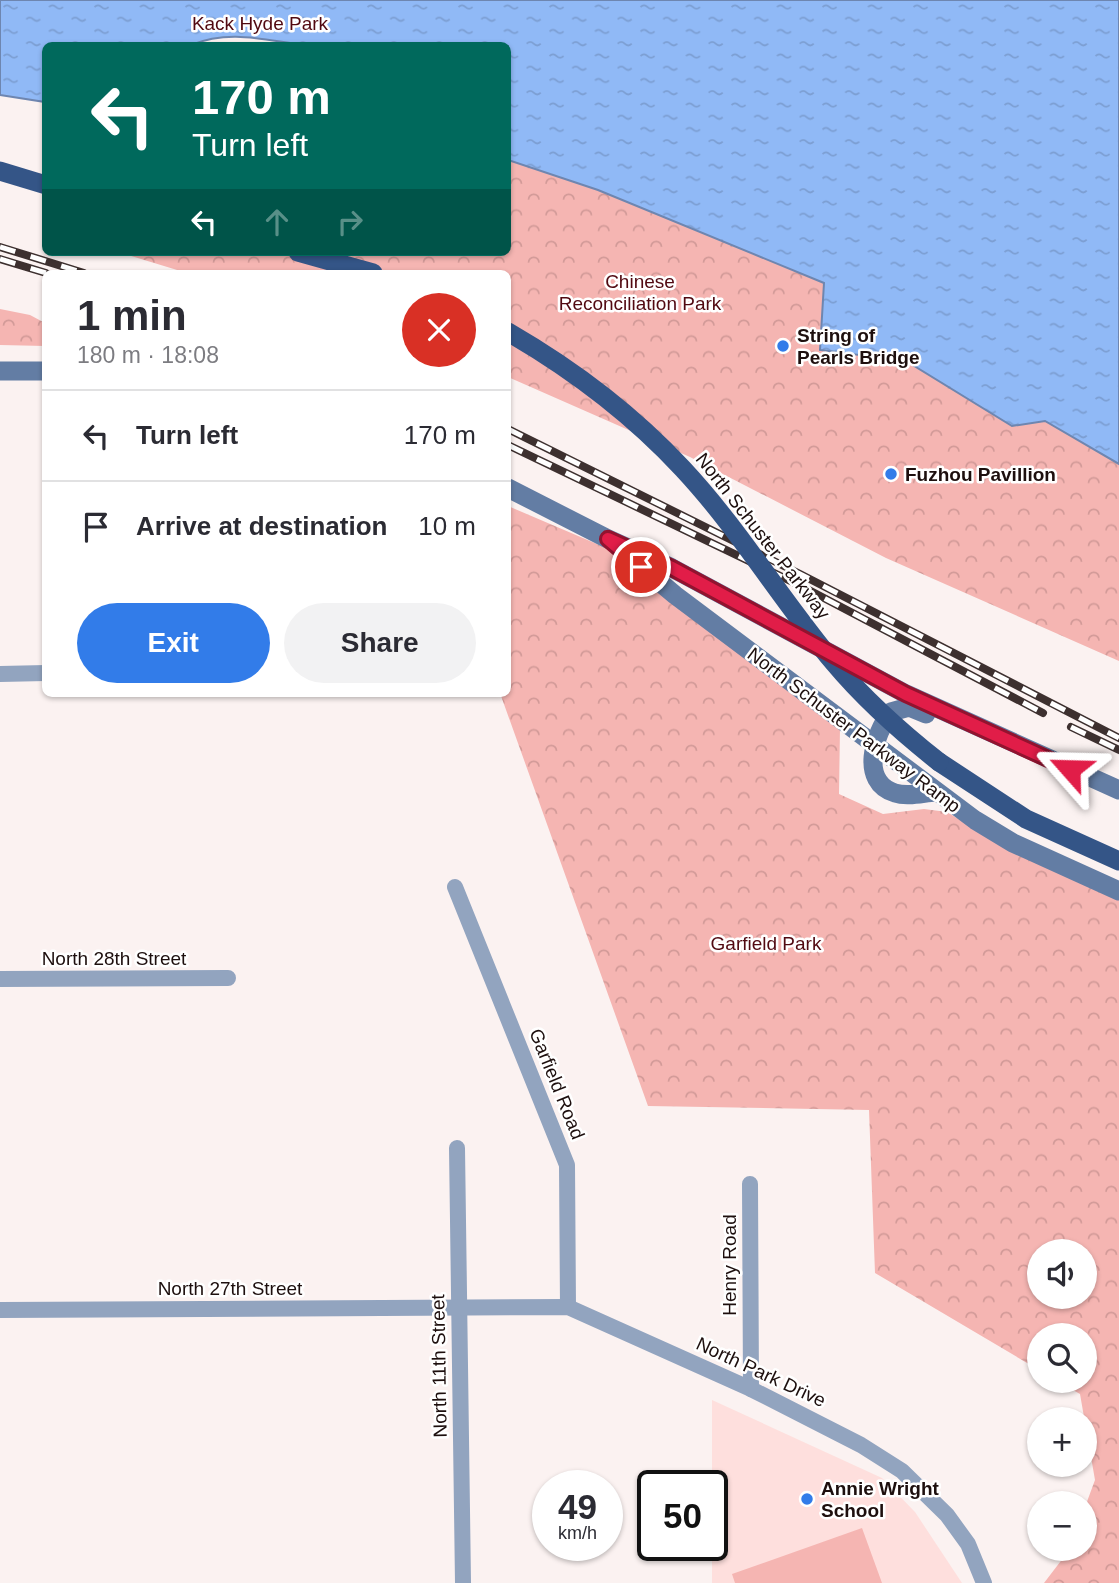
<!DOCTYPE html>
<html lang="en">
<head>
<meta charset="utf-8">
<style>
  :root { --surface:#fff; --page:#f2f2f3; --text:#2b2b33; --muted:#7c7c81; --line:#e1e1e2; --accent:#327ce9 }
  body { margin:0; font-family:Helvetica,sans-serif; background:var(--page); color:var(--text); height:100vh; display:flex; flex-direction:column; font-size:26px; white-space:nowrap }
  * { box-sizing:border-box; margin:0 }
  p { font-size:23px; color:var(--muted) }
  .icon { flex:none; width:38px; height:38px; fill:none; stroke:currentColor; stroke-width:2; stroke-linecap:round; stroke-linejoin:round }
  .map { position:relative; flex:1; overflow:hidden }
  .drawer { position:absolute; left:42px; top:270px; width:469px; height:427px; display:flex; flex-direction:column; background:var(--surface); border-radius:10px; box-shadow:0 2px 5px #0004 }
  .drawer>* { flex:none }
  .top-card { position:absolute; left:42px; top:42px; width:469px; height:214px; border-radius:10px; box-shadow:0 2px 5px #0004; background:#00695c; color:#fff; overflow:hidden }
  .controls { position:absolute; left:1027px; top:1239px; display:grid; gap:14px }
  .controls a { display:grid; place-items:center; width:70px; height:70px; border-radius:50%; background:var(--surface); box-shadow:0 2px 5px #0004; font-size:35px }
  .speed { position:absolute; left:532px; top:1470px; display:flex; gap:14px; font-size:35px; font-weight:700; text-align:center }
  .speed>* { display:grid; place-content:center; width:91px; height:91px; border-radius:50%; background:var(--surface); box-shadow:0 2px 5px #0004; line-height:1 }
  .speed small { font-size:18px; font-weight:400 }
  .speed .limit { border:4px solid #111; border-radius:10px; background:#fff; color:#111 }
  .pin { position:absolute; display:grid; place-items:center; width:60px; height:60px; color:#fff; margin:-30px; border:4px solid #fff; border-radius:50%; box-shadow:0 2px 7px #0007 }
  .me { position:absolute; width:77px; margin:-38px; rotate:295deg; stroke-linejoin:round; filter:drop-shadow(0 0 5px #0008) }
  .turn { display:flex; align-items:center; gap:24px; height:147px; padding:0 35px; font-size:32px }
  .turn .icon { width:91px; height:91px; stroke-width:2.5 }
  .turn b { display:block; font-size:49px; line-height:60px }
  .lanes { display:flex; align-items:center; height:66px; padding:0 35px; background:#0003; justify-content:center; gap:35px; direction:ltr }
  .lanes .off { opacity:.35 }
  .round { display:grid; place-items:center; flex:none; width:74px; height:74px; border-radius:37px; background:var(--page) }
  .summary { display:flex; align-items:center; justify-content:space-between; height:119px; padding:0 35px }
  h1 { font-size:42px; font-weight:700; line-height:52px }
  .action { display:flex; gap:14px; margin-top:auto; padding:14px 35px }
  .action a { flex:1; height:80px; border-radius:42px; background:var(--accent); color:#fff; font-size:28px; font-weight:700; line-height:80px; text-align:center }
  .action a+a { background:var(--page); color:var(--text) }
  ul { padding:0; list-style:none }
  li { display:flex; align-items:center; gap:21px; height:91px; padding:0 35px; border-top:2px solid var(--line) }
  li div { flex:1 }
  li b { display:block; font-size:26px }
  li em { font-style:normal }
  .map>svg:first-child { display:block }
</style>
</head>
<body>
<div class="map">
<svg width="1119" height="1583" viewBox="0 0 1119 1583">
  <defs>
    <pattern id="park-crowns" width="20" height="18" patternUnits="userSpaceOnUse" patternTransform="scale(1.75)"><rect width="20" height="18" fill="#f5b5b2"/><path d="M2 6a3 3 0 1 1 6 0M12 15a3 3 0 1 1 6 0" fill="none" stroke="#d29a98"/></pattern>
    <pattern id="water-ripples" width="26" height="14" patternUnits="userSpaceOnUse" patternTransform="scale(1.75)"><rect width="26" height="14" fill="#90b9f6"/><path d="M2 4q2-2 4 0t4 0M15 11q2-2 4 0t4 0" fill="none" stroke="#7c9ed2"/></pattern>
  </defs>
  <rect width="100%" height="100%" fill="#fbf2f1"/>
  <!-- built -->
  <path fill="#fedfdd" d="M712 1400 882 1478 915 1512 962 1583H712Z"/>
  <!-- park -->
  <g fill="url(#park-crowns)" fill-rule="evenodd">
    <path d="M508 72 1119 426V661L886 558 690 457 508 377V273H187L118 252H508Z"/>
    <path d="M0 309 30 315 45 323V346L0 345Z"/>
    <path d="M508 506 604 547 787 682 840 728 839 794 883 814 924 809 947 812 1012 852 1119 899V1583H1044L1070 1549H1085V1507L1095 1480 1080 1394 1057 1381H1085V1335H1040L1039 1370 875 1273 869 1110 648 1106 500 693H508ZM1040 1251H1085V1297H1040Z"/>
  </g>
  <!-- garden -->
  <path fill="#f5b5b2" d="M862 1528 882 1583H735L732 1574Z"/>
  <!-- water -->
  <path fill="url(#water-ripples)" stroke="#6e86b0" stroke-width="2" d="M0 0H1119V464L1045 421 1012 426 906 361 820 350 824 283 598 190 508 160V46C443 46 377 50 313 46 269 42 233 28 191 45L46 46 45 102 0 95Z"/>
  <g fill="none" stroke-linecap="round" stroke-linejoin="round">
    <!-- minor -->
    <g stroke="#92a4bf" stroke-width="16">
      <path d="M0 674 46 673"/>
      <path d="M455 887 567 1165 568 1307"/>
      <path d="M0 979 228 978"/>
      <path d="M457 1148 463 1583"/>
      <path d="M750 1184 751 1389"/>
      <path d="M0 1310 568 1307 751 1389 861 1445 902 1471 947 1515 968 1544 984 1583"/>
    </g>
    <!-- secondary -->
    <g stroke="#637da4" stroke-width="19">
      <path d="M0 371H46"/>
      <path d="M508 488 608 539 672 568 906 694 1119 790"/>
      <path d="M625 553 675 595 975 820 1013 843 1119 891"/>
      <path d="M926 714 909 707 891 712C874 734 859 782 895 793 907 797 922 793 935 792"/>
    </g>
    <!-- trunk -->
    <g stroke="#345587" stroke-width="19">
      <path d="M0 171 46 185"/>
      <path d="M298 252 373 273"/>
      <path d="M939 762 1026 819 1119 861"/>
    </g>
    <defs>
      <g id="rail">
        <path d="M0 247 84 273"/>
        <path d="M0 259 46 273"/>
        <path d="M508 429 800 574 1119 738"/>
        <path d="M508 445 803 587 1043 713"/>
        <path d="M1071 727 1119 750"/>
      </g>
    </defs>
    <!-- rail casing -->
    <use href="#rail" stroke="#3d302f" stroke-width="8"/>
    <!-- rail -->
    <use href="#rail" stroke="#fff" stroke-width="5" stroke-dasharray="16" stroke-linecap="butt"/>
    <!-- trunk-bridge -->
    <path stroke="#345587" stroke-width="19" d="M508 332C572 369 632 414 683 469 739 529 782 601 834 663 865 700 901 732 939 762"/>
  </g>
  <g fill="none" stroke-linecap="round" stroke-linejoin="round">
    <defs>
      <path id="route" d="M641 567 608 539 672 568 906 694 1070 769"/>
    </defs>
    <!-- route casing -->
    <use href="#route" stroke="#92132f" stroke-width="18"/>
    <!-- route -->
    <use href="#route" stroke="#e11d48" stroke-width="12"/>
  </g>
  <!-- markers -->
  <g fill="#327ce9" stroke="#fff" stroke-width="2.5">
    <circle cx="783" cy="346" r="7"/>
    <circle cx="891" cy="474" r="7"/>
    <circle cx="807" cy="1499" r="7"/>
  </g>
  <g text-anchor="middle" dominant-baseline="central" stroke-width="5" stroke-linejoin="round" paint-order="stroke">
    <!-- park labels -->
    <g font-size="19" fill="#510911" stroke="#fff">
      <text x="260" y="23">Kack Hyde Park</text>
      <text x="640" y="281">Chinese<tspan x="640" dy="22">Reconciliation Park</tspan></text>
      <text x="766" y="943">Garfield Park</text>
    </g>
    <!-- poi labels -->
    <g font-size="19" font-weight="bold" fill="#1d0f0e" stroke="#fff" text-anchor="start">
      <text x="797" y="335">String of<tspan x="797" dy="22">Pearls Bridge</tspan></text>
      <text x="905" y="474">Fuzhou Pavillion</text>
      <text x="821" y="1488">Annie Wright<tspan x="821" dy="22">School</tspan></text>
    </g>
    <!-- street labels -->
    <g font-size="19" fill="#1d0f0e" stroke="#fff">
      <text transform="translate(763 536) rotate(52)">North Schuster Parkway</text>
      <text transform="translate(854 730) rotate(37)">North Schuster Parkway Ramp</text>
      <text x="114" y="958">North 28th Street</text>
      <text transform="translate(557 1084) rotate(68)">Garfield Road</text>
      <text transform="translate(729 1265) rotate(-90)">Henry Road</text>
      <text x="230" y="1288">North 27th Street</text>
      <text transform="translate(439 1366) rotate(-91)">North 11th Street</text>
      <text transform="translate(761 1372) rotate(25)">North Park Drive</text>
    </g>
  </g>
</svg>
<div class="controls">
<a><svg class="icon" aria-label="sound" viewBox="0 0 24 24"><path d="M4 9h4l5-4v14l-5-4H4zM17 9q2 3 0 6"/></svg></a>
<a><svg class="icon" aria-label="search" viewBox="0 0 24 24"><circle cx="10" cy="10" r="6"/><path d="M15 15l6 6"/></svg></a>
<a>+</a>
<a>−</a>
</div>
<div class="speed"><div>49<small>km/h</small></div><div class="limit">50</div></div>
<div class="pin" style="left:641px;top:567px;background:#d93025"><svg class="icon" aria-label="arrive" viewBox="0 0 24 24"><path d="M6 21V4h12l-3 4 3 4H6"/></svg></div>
<svg class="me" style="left:1070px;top:769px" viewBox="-20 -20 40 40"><path d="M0-17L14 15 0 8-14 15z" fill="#e11d48" stroke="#fff" stroke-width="4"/></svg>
<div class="top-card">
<div class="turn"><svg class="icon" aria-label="left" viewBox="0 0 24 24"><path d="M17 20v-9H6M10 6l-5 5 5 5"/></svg><div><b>170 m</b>Turn left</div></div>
<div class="lanes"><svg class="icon" aria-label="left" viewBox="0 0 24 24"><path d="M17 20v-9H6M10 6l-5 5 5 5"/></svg><svg class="icon off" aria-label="ahead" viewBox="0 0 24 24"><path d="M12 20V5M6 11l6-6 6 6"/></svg><svg class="icon off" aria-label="right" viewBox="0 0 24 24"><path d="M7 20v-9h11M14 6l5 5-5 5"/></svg></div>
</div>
<section class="drawer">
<div class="summary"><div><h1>1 min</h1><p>180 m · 18:08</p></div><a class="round" style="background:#d93025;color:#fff"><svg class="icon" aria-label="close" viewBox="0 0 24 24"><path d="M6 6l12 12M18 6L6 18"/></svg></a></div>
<ul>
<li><svg class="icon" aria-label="left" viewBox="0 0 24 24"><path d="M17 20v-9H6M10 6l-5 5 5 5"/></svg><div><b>Turn left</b></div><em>170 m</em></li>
<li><svg class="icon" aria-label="arrive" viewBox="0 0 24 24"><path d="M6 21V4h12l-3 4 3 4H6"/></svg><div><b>Arrive at destination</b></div><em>10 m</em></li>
</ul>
<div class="action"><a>Exit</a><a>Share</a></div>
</section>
</div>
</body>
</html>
